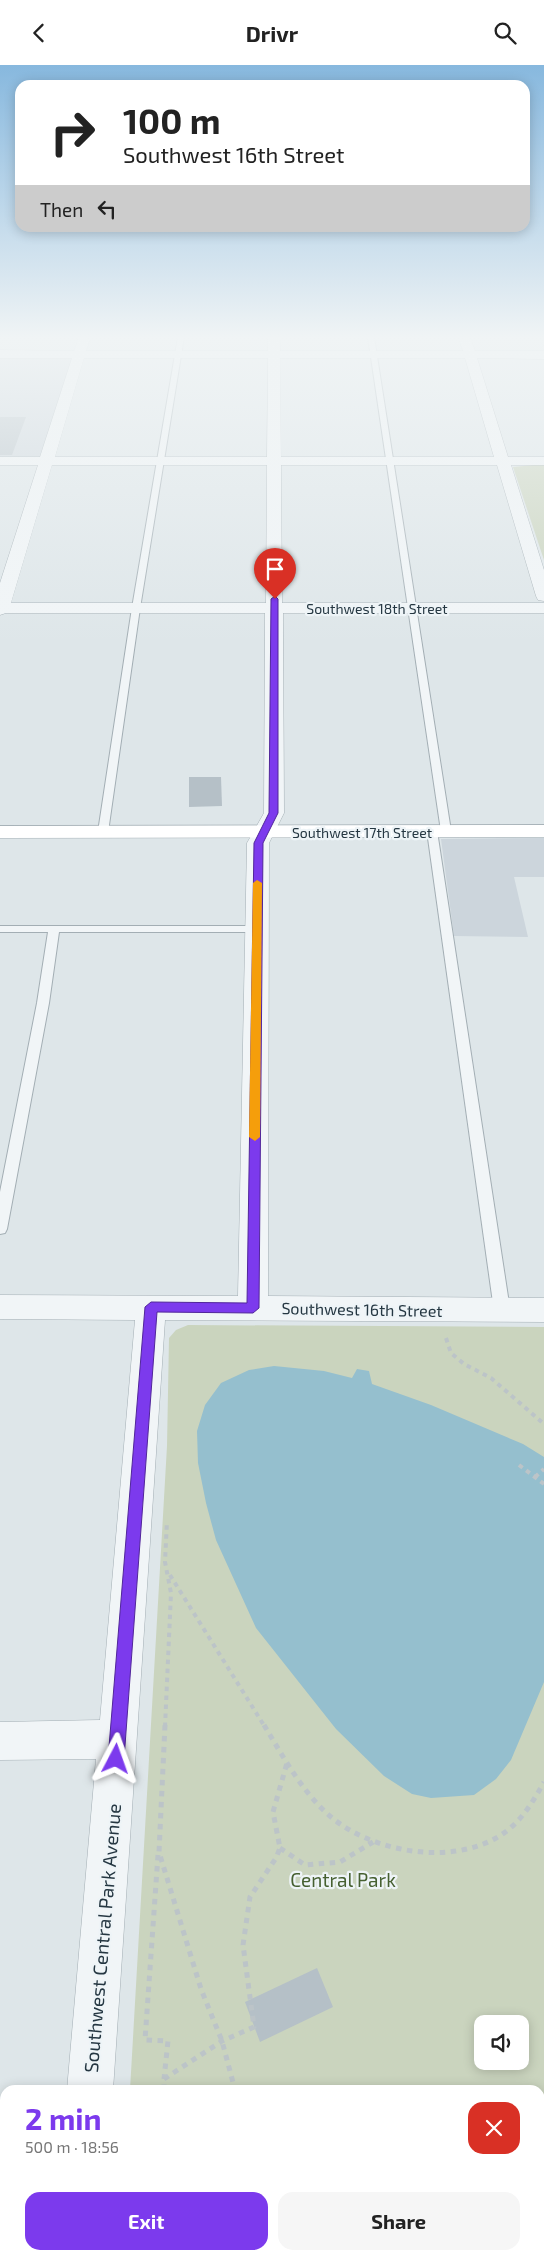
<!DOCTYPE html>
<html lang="en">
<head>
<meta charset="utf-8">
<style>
  :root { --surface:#fff; --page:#f6f6f6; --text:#222; --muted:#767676; --accent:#7c3aed }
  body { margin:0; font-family:"Exo 2",sans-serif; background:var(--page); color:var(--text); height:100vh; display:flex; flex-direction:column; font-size:19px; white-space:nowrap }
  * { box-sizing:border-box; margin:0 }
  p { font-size:16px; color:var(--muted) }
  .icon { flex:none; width:28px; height:28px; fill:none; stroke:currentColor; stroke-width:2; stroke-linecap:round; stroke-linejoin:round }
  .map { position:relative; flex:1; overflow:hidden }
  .drawer { position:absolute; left:0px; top:2020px; width:545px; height:175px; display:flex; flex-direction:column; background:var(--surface); border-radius:15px 15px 0 0; box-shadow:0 2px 12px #0003 }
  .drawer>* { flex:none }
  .guide { position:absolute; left:15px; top:15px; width:515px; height:152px; border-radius:15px; box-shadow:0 2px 12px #0003; background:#fff; color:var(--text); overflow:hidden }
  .controls { position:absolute; left:474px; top:1950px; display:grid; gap:10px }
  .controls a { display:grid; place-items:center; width:55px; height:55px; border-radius:10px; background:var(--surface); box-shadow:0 2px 12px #0003; font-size:25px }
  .pin { position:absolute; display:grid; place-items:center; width:42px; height:42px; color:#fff; margin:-51px -21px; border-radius:50% 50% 50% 0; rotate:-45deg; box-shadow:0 0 5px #0007 }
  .pin .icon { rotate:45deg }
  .me { position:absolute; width:55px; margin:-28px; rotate:4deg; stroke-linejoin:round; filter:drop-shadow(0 0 4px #0008) }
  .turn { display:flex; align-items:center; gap:18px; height:105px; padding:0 25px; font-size:22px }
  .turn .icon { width:65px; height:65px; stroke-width:2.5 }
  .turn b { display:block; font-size:35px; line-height:42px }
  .then { display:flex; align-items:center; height:48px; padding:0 25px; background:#0003; gap:10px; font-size:19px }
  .round { display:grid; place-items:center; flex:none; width:52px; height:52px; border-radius:15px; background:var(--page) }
  .head { display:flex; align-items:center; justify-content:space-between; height:85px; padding:0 25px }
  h1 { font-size:30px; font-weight:700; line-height:38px; color:var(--accent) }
  .action { display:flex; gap:10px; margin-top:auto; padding:10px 25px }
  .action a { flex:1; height:58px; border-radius:15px; background:var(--accent); color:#fff; font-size:20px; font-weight:700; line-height:58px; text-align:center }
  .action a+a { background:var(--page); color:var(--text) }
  header { display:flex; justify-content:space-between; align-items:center; height:65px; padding:0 25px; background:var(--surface); font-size:22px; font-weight:700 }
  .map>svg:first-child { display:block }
</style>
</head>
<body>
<header><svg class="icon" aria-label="back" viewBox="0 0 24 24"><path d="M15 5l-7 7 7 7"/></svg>Drivr<svg class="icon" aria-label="search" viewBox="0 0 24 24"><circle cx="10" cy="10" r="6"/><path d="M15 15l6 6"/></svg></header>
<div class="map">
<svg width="544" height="2195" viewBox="0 0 544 2195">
  <rect width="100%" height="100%" fill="#dee6e9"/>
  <!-- built -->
  <g fill="#ccd5dc">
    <path d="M0 292 72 293 42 391 38 393 0 394Z"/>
    <path d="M544 773V812H514L528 872 454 871 441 774Z"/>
  </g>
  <!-- green -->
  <g fill="#cad4be" fill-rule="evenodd">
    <path d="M544 399V495L513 402Z"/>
    <path d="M188 1260 544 1262V2195H122V2190H540V2025H130L167 1381 169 1273 176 1265ZM482 1959H520V1996H482Z"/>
  </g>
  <!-- water -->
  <path fill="#95bfce" d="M274 1301 324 1306 352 1313 357 1304 369 1306 372 1319 431 1340 523 1379 544 1392V1617L511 1695 496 1714 474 1730 431 1733 412 1729 384 1711 336 1664 256 1563 216 1475 206 1438 198 1398 197 1366 205 1340 221 1318 249 1305Z"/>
  <!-- building -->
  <g fill="#b5c0c7">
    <path d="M0 352H26L12 390H0Z"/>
    <path d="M189 712H221L222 741 189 742Z"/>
    <path d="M317 1903 333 1942 260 1977 245 1937Z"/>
  </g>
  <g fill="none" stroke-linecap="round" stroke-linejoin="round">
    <defs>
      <g id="lane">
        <path d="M178 272H184L140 543 108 767 103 770 98 767 132 543Z"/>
        <path d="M368 272H374L451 766 446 769 441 766Z"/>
        <path d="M432 763 437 766 510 1245 507 1249 502 1251 497 1249 494 1245 427 766Z"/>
        <path d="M0 861H256L262 864 256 867H59L49 938 7 1164 5 1168 0 1169V1127L37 938 48 867H0Z"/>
      </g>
      <g id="street">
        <path d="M79 272 90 274 86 286H268V272H280V286H463L459 274 470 272 475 286H544V294L477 293 508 392H544V400H511L544 505V536L538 535 536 531 497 400H281L282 538H544V548H283L284 748 269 778 268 1231 544 1233V1257L165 1255 113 2025H67L96 1694 0 1695V1657L100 1655 135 1255 0 1254V1230L238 1231 247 778 264 748 265 548H6L0 550V518L38 400H0V392H40L72 293H0V285L74 286ZM84 293H268L267 392H55ZM280 293H465L494 392H281ZM52 400H267L266 538H11Z"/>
        <rect x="52" y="2190" width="48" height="5"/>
      </g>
      <path id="secondary" d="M544 760V772L0 773V761Z"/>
    </defs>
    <!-- lane casing -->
    <use href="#lane" stroke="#a3aeb4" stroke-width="2"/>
    <!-- street casing -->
    <use href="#street" stroke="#a3aeb4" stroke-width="1"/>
    <!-- secondary casing -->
    <use href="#secondary" stroke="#a3aeb4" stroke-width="1"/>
    <!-- path-far1 -->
    <g stroke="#bcc4c8" stroke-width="4" stroke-dasharray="4.5 4.5" stroke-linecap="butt">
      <path d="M446 1273 451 1288 464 1299 491 1313 544 1359"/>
      <path d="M519 1400 544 1419"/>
      <path d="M535 1412 544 1404"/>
      <path d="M170 1510 265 1662"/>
      <path d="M165 1662 171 1528 165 1497 167 1456"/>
    </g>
    <!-- path -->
    <g stroke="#bcc4c8" stroke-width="5" stroke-dasharray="5.5 5.5" stroke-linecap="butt">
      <path d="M165 1660 159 1787 201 1924 222 1976 235 2025"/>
      <path d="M264 1660C284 1693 302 1727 331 1752 375 1789 460 1803 508 1765 524 1752 534 1735 544 1717"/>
      <path d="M280 1783 305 1800 340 1797 373 1777"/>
      <path d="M158 1790 145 1975 168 1976 164 2014"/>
      <path d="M164 2025V2014L222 1976 254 1962 243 1880 250 1832 276 1793 280 1783 273 1747 287 1698"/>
      <path d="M243 2190V2195"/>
      <path d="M150 2195 153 2190"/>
    </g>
    <!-- lane -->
    <use href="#lane" fill="#f1f5f7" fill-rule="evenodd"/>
    <!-- street -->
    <use href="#street" fill="#f1f5f7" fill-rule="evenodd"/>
    <!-- secondary -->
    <use href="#secondary" fill="#fff" fill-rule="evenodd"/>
  </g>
  <!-- sky -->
  <linearGradient id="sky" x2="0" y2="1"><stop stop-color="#87b8de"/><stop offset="0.47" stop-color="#f0f4f5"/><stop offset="1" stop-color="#f0f4f5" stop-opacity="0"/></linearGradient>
  <rect width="544" height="579" fill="url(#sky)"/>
  <!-- route -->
  <path fill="#7c3aed" stroke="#51269a" d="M275 531 278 534V748L263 778 259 1243 253 1248 157 1247 124 1694 122 1699 116 1702 111 1699 108 1694 145 1242 151 1237 247 1238 254 778 269 748 271 534Z"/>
  <!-- slow -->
  <path fill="#f59e0b" d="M257 815 262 818 260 1072 255 1076 249 1072 253 818Z"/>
  <g text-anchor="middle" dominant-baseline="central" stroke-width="4.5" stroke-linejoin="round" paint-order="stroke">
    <!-- far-street labels -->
    <g font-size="14" fill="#253742" stroke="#eef4f7">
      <text x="377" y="543">Southwest 18th Street</text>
      <text x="362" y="767">Southwest 17th Street</text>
    </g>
    <!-- street labels -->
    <g font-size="16" fill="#253742" stroke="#eef4f7">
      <text transform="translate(362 1244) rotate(1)">Southwest 16th Street</text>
    </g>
    <!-- near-park labels -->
    <g font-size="19" fill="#466031" stroke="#eef4f7">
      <text x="343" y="1814">Central Park</text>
    </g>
    <!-- near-street labels -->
    <g font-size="19" fill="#253742" stroke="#eef4f7">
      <text transform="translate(102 1873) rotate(-85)">Southwest Central Park Avenue</text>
    </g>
  </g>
</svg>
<div class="controls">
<a><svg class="icon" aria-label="sound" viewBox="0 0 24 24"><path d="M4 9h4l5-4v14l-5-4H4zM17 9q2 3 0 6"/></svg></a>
</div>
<div class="pin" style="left:275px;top:534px;background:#d93025"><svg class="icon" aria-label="arrive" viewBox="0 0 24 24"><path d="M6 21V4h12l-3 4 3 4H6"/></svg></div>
<svg class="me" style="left:116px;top:1694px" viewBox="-20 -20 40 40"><path d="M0-17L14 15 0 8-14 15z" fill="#7c3aed" stroke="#fff" stroke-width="4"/></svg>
<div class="guide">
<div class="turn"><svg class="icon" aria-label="right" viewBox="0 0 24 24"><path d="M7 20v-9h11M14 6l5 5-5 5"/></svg><div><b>100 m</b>Southwest 16th Street</div></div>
<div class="then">Then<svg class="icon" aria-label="left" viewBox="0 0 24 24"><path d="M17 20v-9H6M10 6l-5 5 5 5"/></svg></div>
</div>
<section class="drawer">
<div class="head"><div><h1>2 min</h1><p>500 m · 18:56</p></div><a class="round" style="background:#d93025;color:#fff"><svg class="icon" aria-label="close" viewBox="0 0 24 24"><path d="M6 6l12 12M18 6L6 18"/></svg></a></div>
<div class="action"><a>Exit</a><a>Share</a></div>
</section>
</div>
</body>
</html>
